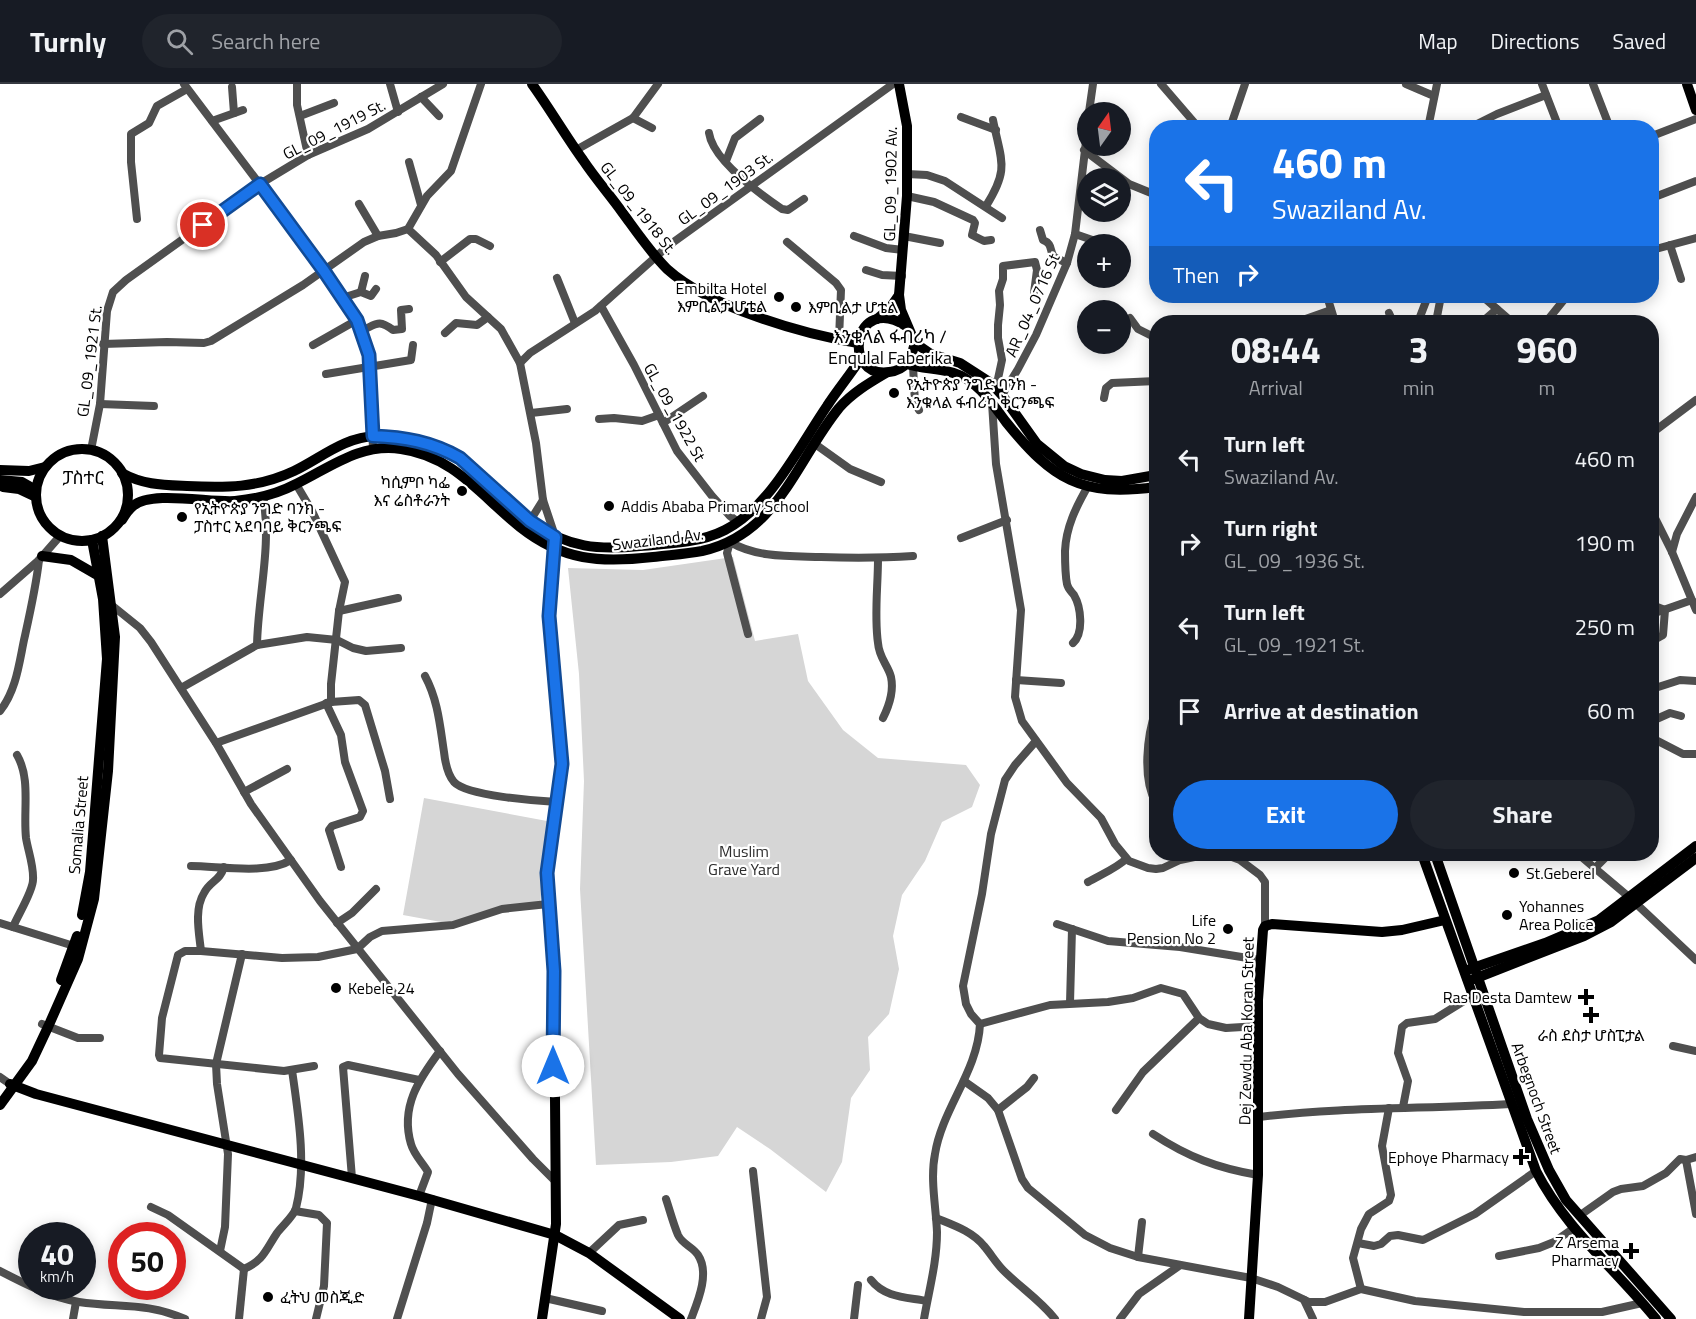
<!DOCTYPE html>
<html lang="en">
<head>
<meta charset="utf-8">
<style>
  :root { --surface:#171b24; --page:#20242c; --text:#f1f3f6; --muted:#9ea1a6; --line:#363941; --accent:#1a73e8 }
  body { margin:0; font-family:"Titillium Web","Noto Sans Ethiopic",sans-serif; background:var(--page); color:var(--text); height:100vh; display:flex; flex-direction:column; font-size:22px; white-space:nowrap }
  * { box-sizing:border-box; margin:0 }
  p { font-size:20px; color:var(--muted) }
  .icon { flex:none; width:33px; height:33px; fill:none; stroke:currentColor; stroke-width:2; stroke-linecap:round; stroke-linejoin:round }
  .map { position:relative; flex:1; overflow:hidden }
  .drawer { position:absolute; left:1149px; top:231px; width:510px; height:546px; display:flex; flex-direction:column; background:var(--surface); border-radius:24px; box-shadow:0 3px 15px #0003 }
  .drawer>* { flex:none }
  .hud { position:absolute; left:1149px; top:36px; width:510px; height:183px; border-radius:24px; box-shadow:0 3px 15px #0003; background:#1a73e8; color:#fff; overflow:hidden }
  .needle { width:39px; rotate:14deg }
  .fabs { position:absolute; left:1077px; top:18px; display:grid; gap:12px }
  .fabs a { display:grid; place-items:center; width:54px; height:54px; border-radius:50%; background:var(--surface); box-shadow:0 3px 15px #0003; font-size:30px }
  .speed { position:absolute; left:18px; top:1138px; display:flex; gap:12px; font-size:30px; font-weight:700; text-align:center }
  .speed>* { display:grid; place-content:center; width:78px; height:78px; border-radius:50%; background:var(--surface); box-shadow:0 3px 15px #0003; line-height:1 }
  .speed small { font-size:15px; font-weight:400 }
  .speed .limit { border:9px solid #d22; background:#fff; color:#111 }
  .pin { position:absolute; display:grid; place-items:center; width:51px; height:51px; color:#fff; margin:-26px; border:3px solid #fff; border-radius:50%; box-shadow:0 2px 6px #0007 }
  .me { position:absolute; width:66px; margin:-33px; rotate:0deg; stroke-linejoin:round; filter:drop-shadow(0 0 4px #0008) }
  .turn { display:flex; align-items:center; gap:21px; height:126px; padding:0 24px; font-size:27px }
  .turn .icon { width:78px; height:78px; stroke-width:2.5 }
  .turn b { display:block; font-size:42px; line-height:51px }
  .then { display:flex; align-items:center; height:57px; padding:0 24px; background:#0003; gap:12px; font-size:22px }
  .eta { display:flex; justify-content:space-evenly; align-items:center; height:102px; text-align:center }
  .eta b { font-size:36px; font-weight:700; line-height:42px }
  .cta { display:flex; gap:12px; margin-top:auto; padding:12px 24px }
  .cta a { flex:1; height:69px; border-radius:36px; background:var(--accent); color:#fff; font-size:24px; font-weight:700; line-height:69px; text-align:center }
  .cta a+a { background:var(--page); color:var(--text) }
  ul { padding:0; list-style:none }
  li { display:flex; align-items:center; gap:18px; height:84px; padding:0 24px }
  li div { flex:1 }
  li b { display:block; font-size:22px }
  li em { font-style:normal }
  header { display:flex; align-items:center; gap:36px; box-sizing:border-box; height:84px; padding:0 30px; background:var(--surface); border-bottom:2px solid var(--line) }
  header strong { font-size:28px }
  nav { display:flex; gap:33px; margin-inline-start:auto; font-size:21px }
  .search { width:420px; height:54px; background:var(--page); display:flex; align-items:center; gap:15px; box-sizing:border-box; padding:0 21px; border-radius:33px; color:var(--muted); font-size:22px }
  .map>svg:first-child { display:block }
</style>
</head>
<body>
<header>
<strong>Turnly</strong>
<div class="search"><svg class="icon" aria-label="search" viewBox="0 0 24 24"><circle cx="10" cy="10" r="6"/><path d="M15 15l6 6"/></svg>Search here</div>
<nav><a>Map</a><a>Directions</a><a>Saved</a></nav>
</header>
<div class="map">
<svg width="1696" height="1235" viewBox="0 0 1696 1235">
  <rect width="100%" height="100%" fill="#fff"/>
  <!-- green -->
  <g fill="#d6d6d6">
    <path d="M733 473 755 557 798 550 808 597 843 646 878 674 966 681 980 701 972 723 942 738 925 777 902 811 893 852 899 885 889 930 868 953 870 986 851 1014 842 1078 826 1108 770 1065 737 1043 718 1072 671 1078 596 1081 580 805 584 697 579 590 568 484 643 486Z"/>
    <path d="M424 714 547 737 540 823 498 824 452 840 403 831Z"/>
  </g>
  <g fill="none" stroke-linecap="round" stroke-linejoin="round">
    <!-- minor -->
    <g stroke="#4f4f4f" stroke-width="8">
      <path d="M184 0 286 135 357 236 369 271 373 365"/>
      <path d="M297 0V21L308 71"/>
      <path d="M390 0 398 28"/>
      <path d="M1161 0 1199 44"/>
      <path d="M1406 0 1434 12"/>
      <path d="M1542 0 1559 44"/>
      <path d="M1593 0 1610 44"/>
      <path d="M232 3 234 29"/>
      <path d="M421 13 439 32"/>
      <path d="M1089 28 1093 0"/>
      <path d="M300 32 334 19"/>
      <path d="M961 33 996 46"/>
      <path d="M633 34 652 44"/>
      <path d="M212 37 243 26"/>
      <path d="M1230 44 1245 0"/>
      <path d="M1428 44 1437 0"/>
      <path d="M1469 44 1497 30 1546 11"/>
      <path d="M709 49C713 76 760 110 782 125L788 126 804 115"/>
      <path d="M1652 52 1696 35"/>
      <path d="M576 66 633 34 658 0"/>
      <path d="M1084 66 1129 100 1156 111"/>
      <path d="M726 77 735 54 760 35"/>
      <path d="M409 78 421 121"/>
      <path d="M907 90 927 91 945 97 1002 134"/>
      <path d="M907 112 934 118 973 136 975 139 972 151 984 157 991 156"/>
      <path d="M1652 114 1696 97"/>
      <path d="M359 120 378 152"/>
      <path d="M986 122C1010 84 1001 77 993 36"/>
      <path d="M137 135 131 78V50L149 39 157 22 187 5"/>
      <path d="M408 145 436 171 466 213 501 245 520 279 536 359 543 416 555 452"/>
      <path d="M1040 146 1043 156C1053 160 1049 166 1054 173L1067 179"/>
      <path d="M1075 150 1104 160"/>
      <path d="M854 152 886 164 903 166"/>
      <path d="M904 152 940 159"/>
      <path d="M787 158 836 199 841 206 839 255"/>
      <path d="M1670 161 1681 195"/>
      <path d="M1652 166 1696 154"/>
      <path d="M440 178 470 155H476L490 162"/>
      <path d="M866 186 882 191 902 192"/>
      <path d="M557 194 575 239"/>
      <path d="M361 208 365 192"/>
      <path d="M1327 212 1335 238"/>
      <path d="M1482 212 1512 238"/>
      <path d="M342 214 361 208 371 212 376 205"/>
      <path d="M601 222 634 281 677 367 712 412 730 432 738 438"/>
      <path d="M1389 229 1393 238"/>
      <path d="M1130 234 1138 245 1156 254"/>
      <path d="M1297 238 1331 226"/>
      <path d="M1418 238 1428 212"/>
      <path d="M1436 238 1441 212"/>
      <path d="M1482 238 1497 225"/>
      <path d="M1546 238 1567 212"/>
      <path d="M361 247C377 240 378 235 393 246L402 245 401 226 409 225"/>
      <path d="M445 249 456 239 477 241 488 233"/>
      <path d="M103 260 167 258 204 259 211 257 303 201 364 158 378 152 396 149 408 145 427 112 451 87 481 0"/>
      <path d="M313 261 357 236"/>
      <path d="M520 279 530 269 595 227 668 162 893 0"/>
      <path d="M913 282 915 319 919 326"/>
      <path d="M326 290 411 276 413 261"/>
      <path d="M996 304 1002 276 998 254V241L1000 221 999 207 1003 195V182L1035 178 1037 186 1034 209"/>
      <path d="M1002 311 1018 285 1036 251 1067 179 1075 150 1088 41"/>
      <path d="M1104 314 1106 304 1112 299 1156 297"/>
      <path d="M992 319 996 380 1021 526 1015 613 1022 637 1067 699 1101 734 1115 760 1129 777 1148 784 1156 785 1163 784 1180 776 1204 771 1224 770 1240 776 1260 791 1265 798V842"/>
      <path d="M100 320 154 322"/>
      <path d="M531 329 567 325"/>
      <path d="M599 335 614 334 642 337 659 331"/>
      <path d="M663 339 703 312"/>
      <path d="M1652 349 1696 316"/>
      <path d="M815 360 850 385 881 398"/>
      <path d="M91 366 100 320 107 227 113 208 126 196 260 100 308 71 368 45 443 0"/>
      <path d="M296 400 312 427 345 498 339 527 331 600V618"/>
      <path d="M1652 428 1672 468 1696 526"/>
      <path d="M530 437 543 416"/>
      <path d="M961 454 1007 436"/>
      <path d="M1672 468 1677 450 1696 413"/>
      <path d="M878 475C878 502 874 532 878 559 879 574 888 581 891 593 894 607 889 622 883 634"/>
      <path d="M0 510 39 476 60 452"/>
      <path d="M109 519 140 544 151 558 216 659 251 720 320 817 458 990 533 1075 555 1097"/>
      <path d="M1652 521 1665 526 1663 551 1654 556"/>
      <path d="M339 527 398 514"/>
      <path d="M1652 530 1692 516"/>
      <path d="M748 550 727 469 730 458C757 474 791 472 821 473 852 474 882 474 913 472"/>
      <path d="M1073 559C1084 549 1081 523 1074 511 1071 507 1068 505 1067 500 1065 490 1065 477 1065 467 1066 443 1076 423 1088 402"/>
      <path d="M257 561C258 512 272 462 263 412"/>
      <path d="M425 592C438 616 440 642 444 668 445 677 448 691 454 698 467 712 537 717 557 718"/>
      <path d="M1016 596 1061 599"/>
      <path d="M181 604 257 561 307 553 337 556 353 564 366 567 401 564"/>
      <path d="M1652 605 1680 596 1696 597"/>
      <path d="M326 619 341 651 345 678 363 727 360 733 332 742 329 746 341 783"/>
      <path d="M1156 626C1147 651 1142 695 1156 719"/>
      <path d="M0 627C16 607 19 580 24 556 30 529 36 503 39 476"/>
      <path d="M1652 637 1670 629 1681 632"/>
      <path d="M1652 654 1683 670H1696"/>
      <path d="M216 659 331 618 359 616 365 621 385 687 390 715"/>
      <path d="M244 708 287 685"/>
      <path d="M1578 770 1629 813 1696 876"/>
      <path d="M191 782C219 782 267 791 291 776"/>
      <path d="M1595 784 1609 770"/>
      <path d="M1088 798C1100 791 1117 784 1126 775"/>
      <path d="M0 839 74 862"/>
      <path d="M337 839 352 829 376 805"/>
      <path d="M1057 840 1108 857 1180 863 1260 876"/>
      <path d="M13 843C18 831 33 807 33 796 34 782 28 767 26 754 23 726 31 695 17 671"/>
      <path d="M201 867C199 849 194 825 204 809 210 797 220 797 224 783"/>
      <path d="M1070 919 1072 845"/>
      <path d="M42 940 78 954H100"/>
      <path d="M980 940 1050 921 1108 918 1133 914 1161 904 1183 910 1199 934 1208 940 1226 944 1259 942"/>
      <path d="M1673 962 1696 967"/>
      <path d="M314 982 284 987 160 974 159 971 162 934 178 871 185 867H201L282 874 318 873 357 865 370 853 382 847 453 841 502 825 548 820"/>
      <path d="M0 993 10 1000"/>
      <path d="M964 997 988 1014 998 1026 1022 1095 1028 1104 1085 1151 1110 1164 1138 1173 1251 1194 1278 1203 1309 1218H1325L1361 1205 1415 1217 1524 1228H1602L1642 1219"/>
      <path d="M1403 1023 1408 997 1398 969 1402 943 1407 939 1435 935 1472 912"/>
      <path d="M998 1026 1027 1003 1034 994"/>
      <path d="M1116 1026 1143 988 1199 934"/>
      <path d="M1259 1033C1342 1023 1426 1025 1510 1020"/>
      <path d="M1153 1050C1188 1073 1217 1084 1258 1091"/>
      <path d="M1686 1076 1696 1130"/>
      <path d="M753 1087 767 1213 761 1235"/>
      <path d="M352 1094 343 983 348 981 419 996"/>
      <path d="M419 1112 428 1088C423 1079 414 1071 411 1060 400 1023 419 995 440 967"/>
      <path d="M666 1115C670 1127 673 1139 678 1151 682 1160 693 1163 698 1171 710 1189 698 1217 691 1235"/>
      <path d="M151 1123 168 1131 244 1185"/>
      <path d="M295 1127 319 1131 327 1139 324 1202 316 1235"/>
      <path d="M1579 1132 1613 1108 1621 1105 1643 1102 1666 1089 1680 1075 1686 1076 1696 1073"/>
      <path d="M936 1134C953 1141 972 1147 984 1162 991 1170 996 1179 1004 1187 1021 1204 1040 1216 1055 1235"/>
      <path d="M1358 1159 1374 1162 1381 1160 1390 1152 1398 1151 1423 1156 1475 1130 1536 1087"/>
      <path d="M220 1167 225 1143 228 1070 217 1000 216 980 242 870"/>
      <path d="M589 1169 619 1141 643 1136"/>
      <path d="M1499 1172 1539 1164 1554 1158 1574 1144"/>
      <path d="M1138 1173 1142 1138"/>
      <path d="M244 1185C264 1176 265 1167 277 1149 282 1142 294 1132 296 1124 307 1081 298 1029 292 986"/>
      <path d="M0 1187C25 1200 50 1213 79 1218 118 1224 146 1218 185 1235"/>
      <path d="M871 1196C885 1214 907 1213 927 1217"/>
      <path d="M1361 1205 1353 1174 1361 1145 1369 1130 1389 1117 1391 1111 1382 1062 1389 1024"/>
      <path d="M545 1214 602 1227"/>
      <path d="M1304 1216 1313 1235"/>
      <path d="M73 1235 76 1218"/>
      <path d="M239 1235 244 1185"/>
      <path d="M397 1235 427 1139 432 1115"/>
      <path d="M854 1235 858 1201"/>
      <path d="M924 1235C929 1206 937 1178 937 1148 936 1123 930 1095 935 1070 942 1025 978 987 980 940L971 930 966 920 963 902 982 810 991 750 1005 696 1015 681 1036 657"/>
      <path d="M1120 1235 1139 1210 1179 1182"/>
    </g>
    <!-- major -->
    <g stroke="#000" stroke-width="10">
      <path d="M532 0C550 25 565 51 583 76 595 94 609 110 622 128 636 147 650 168 667 185 709 223 802 250 858 259"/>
      <path d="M899 0 907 42V112L899 211 901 226 915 259C911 274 907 286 889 288 841 295 853 208 906 242"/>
      <path d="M1687 0 1696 26"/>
      <path d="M877 235 890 224 899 211"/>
      <path d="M915 259 931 270 960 279 991 299 1002 311 1037 360 1064 382 1081 390 1105 396 1122 397 1156 391"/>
      <path d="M907 280C926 286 948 284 965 294 983 305 994 322 1006 338 1053 396 1081 413 1156 403"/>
      <circle cx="82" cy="411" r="46"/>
      <path d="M0 386 29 387 45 383"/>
      <path d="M122 389C143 401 164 401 187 402 225 404 258 404 294 387 321 374 344 353 376 352 438 352 459 372 502 412 512 421 522 431 533 439 569 464 598 466 640 462 667 460 700 459 725 446 770 423 799 363 827 322 838 305 850 291 861 274"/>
      <path d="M0 396 22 398 36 406"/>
      <path d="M3 403 19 405 36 413"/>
      <path d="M122 436C125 431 129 425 133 422 151 406 210 419 235 417 257 415 277 410 296 400 331 383 360 359 401 365 454 372 482 413 520 443 563 477 600 479 653 473 669 471 686 470 702 467 778 450 796 377 839 324 852 309 869 299 886 289"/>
      <path d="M42 472 71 476 97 491"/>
      <path d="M1422 770 1536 1087C1565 1144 1616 1186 1656 1235"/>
      <path d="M1435 770 1527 1035 1549 1086 1566 1116 1671 1235"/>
      <path d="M82 831 90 788 107 575 103 515 92 456"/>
      <path d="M1470 885 1545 859 1599 836 1696 762"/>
      <path d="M1474 895 1584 852 1611 838 1696 774"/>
      <path d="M61 896 77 852"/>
      <path d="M10 1000 36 1010 419 1112 555 1151 589 1169 680 1235"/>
      <path d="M0 1021 32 977 48 943 78 875 94 815 108 687 115 553 102 452"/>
      <path d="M542 1235 556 1140 554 887 547 803 550 760 559 706 562 680 549 532 554 459"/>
      <path d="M1249 1235 1258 1091V916L1263 846 1265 842 1272 840 1382 848 1402 846 1445 836"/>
    </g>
  </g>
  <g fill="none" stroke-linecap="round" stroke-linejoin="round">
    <defs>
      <path id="route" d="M203 141 260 100 324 187 357 236 369 271 373 352C404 353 432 358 460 374L530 437 555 453 549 532 562 680 547 789 554 887 553 982"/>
    </defs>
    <!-- route casing -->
    <use href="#route" stroke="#114b97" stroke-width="15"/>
    <!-- route -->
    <use href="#route" stroke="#1a73e8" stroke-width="10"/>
  </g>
  <!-- markers -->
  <g fill="#000" stroke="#fff" stroke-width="2">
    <circle cx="779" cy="213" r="6"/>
    <circle cx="796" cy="223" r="6"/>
    <circle cx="894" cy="309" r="6"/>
    <circle cx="462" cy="407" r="6"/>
    <circle cx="609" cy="422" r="6"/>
    <circle cx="182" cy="433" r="6"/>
    <circle cx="1514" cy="789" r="6"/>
    <circle cx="1507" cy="831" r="6"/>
    <circle cx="1228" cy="845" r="6"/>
    <circle cx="336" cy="904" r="6"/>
    <path d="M1583 904h6v6h6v6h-6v6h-6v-6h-6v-6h6z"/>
    <path d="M1588 922h6v6h6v6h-6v6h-6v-6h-6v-6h6z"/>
    <path d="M1518 1064h6v6h6v6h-6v6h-6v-6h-6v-6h6z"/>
    <path d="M1628 1158h6v6h6v6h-6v6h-6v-6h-6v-6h6z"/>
    <circle cx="268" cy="1213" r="6"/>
  </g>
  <g text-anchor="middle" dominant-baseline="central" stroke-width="4.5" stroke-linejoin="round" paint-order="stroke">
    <!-- street labels -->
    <g font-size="16" fill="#000" stroke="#fff">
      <text transform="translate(334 45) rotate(-27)">GL_09_1919 St.</text>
      <text transform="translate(890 100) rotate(-89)">GL_09_1902 Av.</text>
      <text transform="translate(725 104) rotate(-36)">GL_09_1903 St.</text>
      <text transform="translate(639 124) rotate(52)">GL_09_1918 St.</text>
      <text transform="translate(1032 221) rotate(-66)">AR_04_0716 St</text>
      <text transform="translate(89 277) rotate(-83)">GL_09_1921 St.</text>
      <text transform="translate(675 328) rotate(61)">GL_09_1922 St</text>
      <text transform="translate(658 455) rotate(-7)">Swaziland Av.</text>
      <text transform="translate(78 741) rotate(-85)">Somalia Street</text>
      <text transform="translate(1246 947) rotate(-89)">Dej Zewdu Aba Koran Street</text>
      <text transform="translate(1537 1014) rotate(70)">Arbegnoch Street</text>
    </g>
    <!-- poi labels -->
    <g font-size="16" fill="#000" stroke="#fff" text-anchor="start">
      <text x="767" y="204" text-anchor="end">Embilta Hotel<tspan x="767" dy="18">እምቢልታ ሆቴል</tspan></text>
      <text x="808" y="223">እምቢልታ ሆቴል</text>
      <text x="906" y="300">የኢትዮጵያ ንግድ ባንክ -<tspan x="906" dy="18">እንቁላል ፋብሪካ ቅርንጫፍ</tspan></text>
      <text x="450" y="398" text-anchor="end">ካሲምቦ ካፌ<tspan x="450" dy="18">እና ሬስቶራንት</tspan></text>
      <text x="621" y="422">Addis Ababa Primary School</text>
      <text x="194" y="424">የኢትዮጵያ ንግድ ባንክ -<tspan x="194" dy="18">ፓስተር አደባባይ ቅርንጫፍ</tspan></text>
      <text x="1526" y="789">St.Geberel</text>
      <text x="1519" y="822">Yohannes<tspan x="1519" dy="18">Area Police</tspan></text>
      <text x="1216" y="836" text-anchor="end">Life<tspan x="1216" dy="18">Pension No 2</tspan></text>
      <text x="348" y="904">Kebele 24</text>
      <text x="1572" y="913" text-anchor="end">Ras Desta Damtew</text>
      <text x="1591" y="951" text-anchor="middle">ራስ ደስታ ሆስፒታል</text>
      <text x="1509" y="1073" text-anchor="end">Ephoye Pharmacy</text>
      <text x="1619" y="1158" text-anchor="end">Z Arsema<tspan x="1619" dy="18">Pharmacy</tspan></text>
      <text x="280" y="1213">ፈትህ መስጂድ</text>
    </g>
    <!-- park labels -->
    <g font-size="16" fill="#2d2d2d" stroke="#fff">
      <text x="744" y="767">Muslim<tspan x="744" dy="18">Grave Yard</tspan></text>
    </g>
    <!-- neighbourhood labels -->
    <g font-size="18" fill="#000" stroke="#fff">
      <text x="890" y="252">እንቁላል ፋብሪካ /<tspan x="890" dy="21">Enqulal Faberika</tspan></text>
      <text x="83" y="393">ፓስተር</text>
    </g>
  </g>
</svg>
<div class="fabs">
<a><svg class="needle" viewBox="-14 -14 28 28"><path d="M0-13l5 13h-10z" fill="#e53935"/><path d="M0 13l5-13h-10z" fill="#9ea1a6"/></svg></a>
<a><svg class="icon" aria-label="layers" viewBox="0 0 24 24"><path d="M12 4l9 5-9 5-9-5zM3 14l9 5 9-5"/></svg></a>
<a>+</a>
<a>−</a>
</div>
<div class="speed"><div>40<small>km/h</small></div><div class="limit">50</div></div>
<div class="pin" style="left:203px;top:141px;background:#d93025"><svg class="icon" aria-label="arrive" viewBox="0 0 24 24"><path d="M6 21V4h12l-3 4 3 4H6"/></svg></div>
<svg class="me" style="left:553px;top:982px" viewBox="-20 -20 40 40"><circle r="19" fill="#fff"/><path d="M0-13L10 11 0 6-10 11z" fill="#1a73e8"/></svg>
<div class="hud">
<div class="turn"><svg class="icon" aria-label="left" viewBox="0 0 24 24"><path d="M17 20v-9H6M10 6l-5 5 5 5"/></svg><div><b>460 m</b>Swaziland Av.</div></div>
<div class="then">Then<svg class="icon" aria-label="right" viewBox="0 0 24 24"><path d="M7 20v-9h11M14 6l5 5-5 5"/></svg></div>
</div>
<section class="drawer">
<div class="eta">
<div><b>08:44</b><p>Arrival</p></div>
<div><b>3</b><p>min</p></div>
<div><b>960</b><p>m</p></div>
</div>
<ul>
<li><svg class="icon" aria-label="left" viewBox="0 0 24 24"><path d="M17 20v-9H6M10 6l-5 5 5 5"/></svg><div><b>Turn left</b><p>Swaziland Av.</p></div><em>460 m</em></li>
<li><svg class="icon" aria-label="right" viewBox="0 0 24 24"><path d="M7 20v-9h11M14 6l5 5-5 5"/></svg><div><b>Turn right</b><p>GL_09_1936 St.</p></div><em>190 m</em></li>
<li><svg class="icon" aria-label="left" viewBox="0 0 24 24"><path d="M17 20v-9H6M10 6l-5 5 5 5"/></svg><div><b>Turn left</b><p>GL_09_1921 St.</p></div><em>250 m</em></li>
<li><svg class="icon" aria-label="arrive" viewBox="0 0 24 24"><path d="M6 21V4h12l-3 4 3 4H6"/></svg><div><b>Arrive at destination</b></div><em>60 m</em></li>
</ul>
<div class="cta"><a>Exit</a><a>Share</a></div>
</section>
</div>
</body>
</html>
